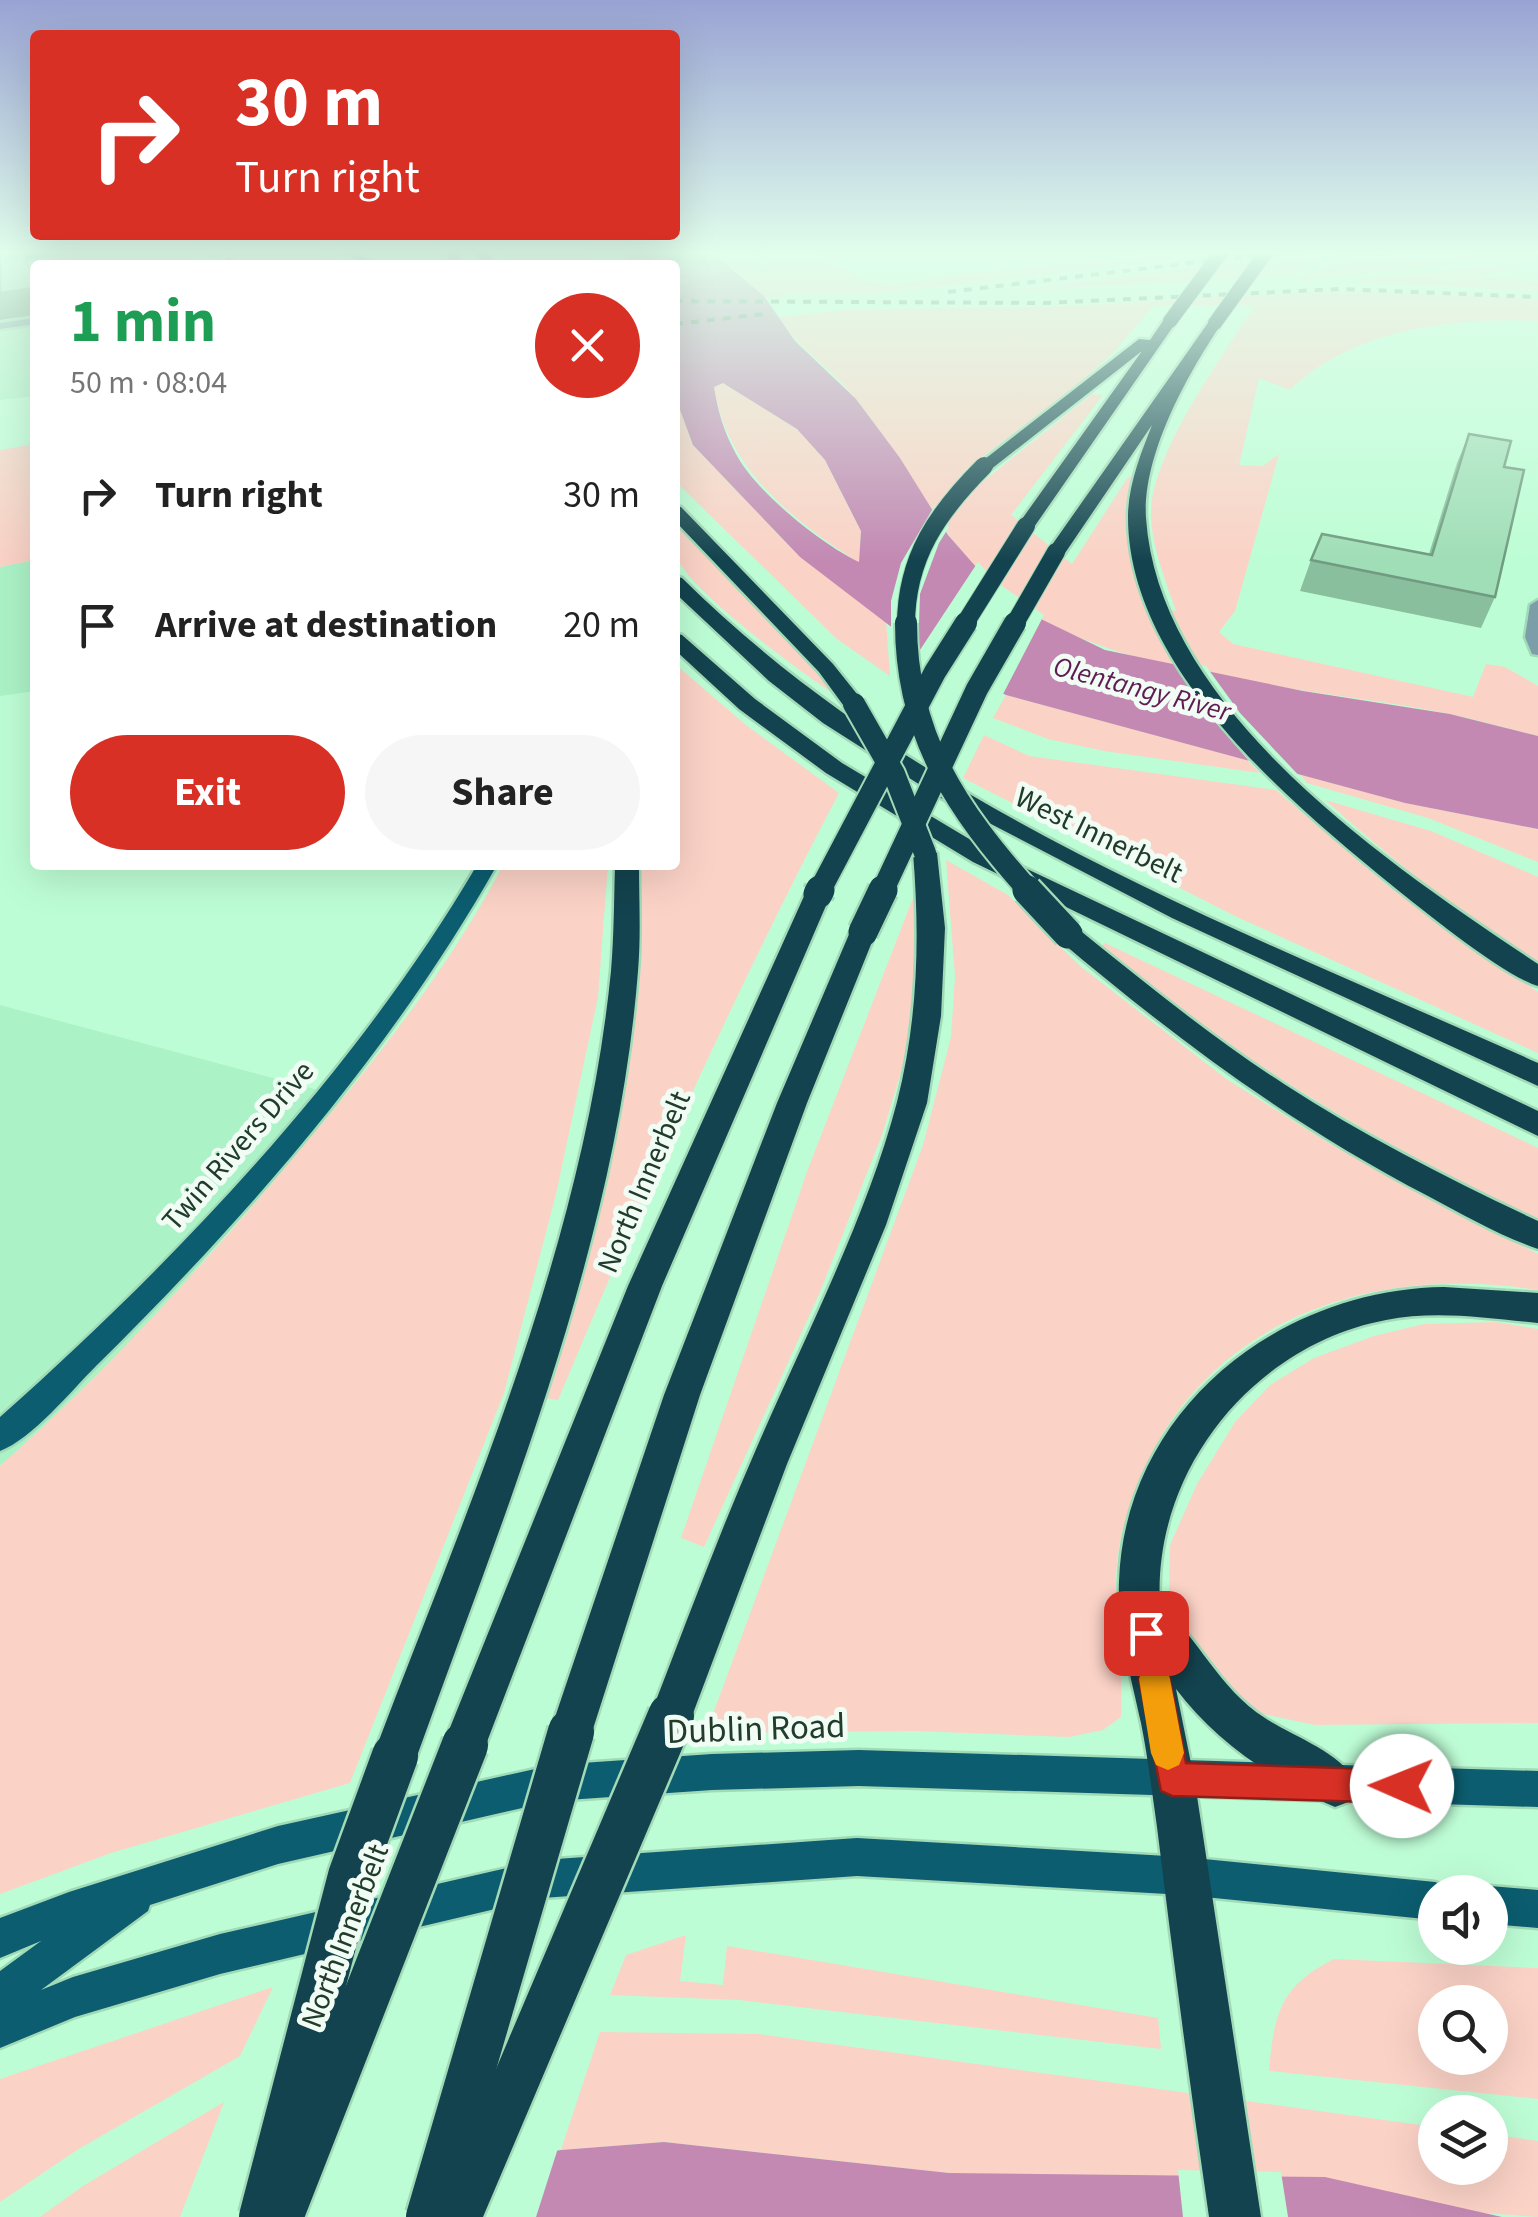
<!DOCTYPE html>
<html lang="en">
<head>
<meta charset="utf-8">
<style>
  :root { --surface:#fff; --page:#f6f6f6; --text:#222; --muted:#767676; --accent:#d93025 }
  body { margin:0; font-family:"Source Sans 3",sans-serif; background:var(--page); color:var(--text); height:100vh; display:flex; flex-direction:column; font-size:38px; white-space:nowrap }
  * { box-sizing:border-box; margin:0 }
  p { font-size:32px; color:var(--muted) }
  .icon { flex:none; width:55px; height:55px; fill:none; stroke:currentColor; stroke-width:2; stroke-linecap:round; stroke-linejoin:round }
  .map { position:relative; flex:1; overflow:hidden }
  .sheet { position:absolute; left:30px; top:260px; width:650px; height:610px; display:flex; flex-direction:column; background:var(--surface); border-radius:10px; box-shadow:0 10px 40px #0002 }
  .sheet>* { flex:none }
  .banner { position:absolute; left:30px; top:30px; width:650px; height:210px; border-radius:10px; box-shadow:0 10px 40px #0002; background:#d93025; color:#fff; overflow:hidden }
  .controls { position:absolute; left:1418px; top:1875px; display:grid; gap:20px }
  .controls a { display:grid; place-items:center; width:90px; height:90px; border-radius:50%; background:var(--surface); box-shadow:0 10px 40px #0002; font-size:50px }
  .pin { position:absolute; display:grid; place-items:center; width:85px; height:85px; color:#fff; margin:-42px; border-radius:20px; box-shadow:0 5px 15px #0006 }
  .me { position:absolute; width:110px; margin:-55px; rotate:271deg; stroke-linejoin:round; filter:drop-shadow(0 0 8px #0008) }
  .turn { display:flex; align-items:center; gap:35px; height:210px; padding:0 40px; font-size:45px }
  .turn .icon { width:130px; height:130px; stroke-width:2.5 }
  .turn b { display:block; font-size:70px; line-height:85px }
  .round { display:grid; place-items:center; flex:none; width:105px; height:105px; border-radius:52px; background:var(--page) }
  .overview { display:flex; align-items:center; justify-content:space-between; height:170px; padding:0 40px }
  h1 { font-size:60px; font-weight:700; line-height:75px; color:#1e9e55 }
  .button { display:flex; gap:20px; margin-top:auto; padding:20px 40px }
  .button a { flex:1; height:115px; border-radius:60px; background:var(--accent); color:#fff; font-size:40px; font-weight:700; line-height:115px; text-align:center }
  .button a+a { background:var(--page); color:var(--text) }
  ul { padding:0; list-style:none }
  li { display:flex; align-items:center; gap:30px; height:130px; padding:0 40px }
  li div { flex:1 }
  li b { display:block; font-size:38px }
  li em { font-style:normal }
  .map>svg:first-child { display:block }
</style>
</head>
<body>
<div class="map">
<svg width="1538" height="2217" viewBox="0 0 1538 2217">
  <rect width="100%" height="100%" fill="#bdfdd5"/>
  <!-- built -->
  <g fill="#acf2c7">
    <path d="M0 251H163L217 265H35V396L0 400Z"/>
    <path d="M35 560V691L0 696V567Z"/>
    <path d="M0 1005 344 1097 155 1318 67 1407 0 1466Z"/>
  </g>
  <!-- green -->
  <g fill="#fbd2c6" fill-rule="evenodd">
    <path d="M211 251H305L357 265H273Z"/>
    <path d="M502 251H580L593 265H512Z"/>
    <path d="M710 251H751L766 266 769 265 755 251H811L862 280 889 285 1156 251H1253L881 293H786V297L765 298Z"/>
    <path d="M1325 251H1429L1343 254 1290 275 993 293Z"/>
    <path d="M1459 251 1500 259 1292 281 1352 256Z"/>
    <path d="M1510 263 1523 267 1472 276 1538 282V291L1347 282Z"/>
    <path d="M1336 291 1538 299V321C1453 317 1353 329 1290 390L1259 378 1239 465 1263 466 1279 454 1235 611 1219 632 1233 644 1473 697 1486 664 1505 667 1538 686V736C1509 729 1479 720 1450 714 1316 686 1090 679 990 582 937 531 904 463 861 405 836 372 801 351 778 317L846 310 1068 306ZM1154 305H1255C1222 357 1152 452 1151 513 1151 545 1166 582 1176 611L1142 603 1126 521 1134 478 1128 477 1072 564 1011 515 1103 395 1092 394 981 483 965 470 1076 386 1113 353Z"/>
    <path d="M675 366 679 407 693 445 800 557 886 621 890 676 837 639 675 481Z"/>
    <path d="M723 383 797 429 825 460 861 531 859 563C792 519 727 470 714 387Z"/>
    <path d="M35 444V560L0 567V450Z"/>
    <path d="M675 523 807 659 834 694C801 672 686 589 675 554 672 546 675 532 675 523Z"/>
    <path d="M675 664 746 725 839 793C735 991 644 1194 558 1400L546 1398 606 1183 630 1038 642 865H675Z"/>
    <path d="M1006 695 1247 760 1260 773 1104 751 1048 739 993 718Z"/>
    <path d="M984 735 1029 756 1276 790 1388 886 1538 992V1053L1237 917 963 778Z"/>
    <path d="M1301 775 1405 803 1538 829V862L1428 818 1307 783Z"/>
    <path d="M1325 800 1431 831 1538 877V965C1461 916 1393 860 1325 800Z"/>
    <path d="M946 860 1008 895 1080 966 1225 1078 1327 1142 1538 1254V1290C1351 1260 1172 1335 1123 1529 1106 1595 1125 1652 1121 1717L1103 1730 1069 1737 915 1731 706 1733 923 1145 951 1037 955 977Z"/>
    <path d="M503 865H608L598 997 556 1194 504 1393 350 1783 111 1853 0 1894V1466C109 1369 206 1263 299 1151 374 1062 449 969 503 865Z"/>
    <path d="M915 893 917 984 903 1065 882 1135 820 1292 704 1547 681 1538 808 1169Z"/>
    <path d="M1105 943 1538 1148V1220C1375 1141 1240 1063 1101 947Z"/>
    <path d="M1496 1322 1538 1329V1723L1315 1725 1263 1714 1237 1699 1182 1640 1169 1599 1170 1545 1197 1484 1235 1422 1270 1385 1314 1358 1374 1336 1424 1324Z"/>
    <path d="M686 1935 680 1981 723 1985 727 1946 1158 2018 1161 2049 739 2000 610 1995 626 1955Z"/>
    <path d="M1334 1959 1538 1968V2099L1269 2071C1274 2014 1280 1986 1334 1959ZM1435 2002H1490V2058H1435Z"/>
    <path d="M273 1987 240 2056 77 2150 0 2202V2079Z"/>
    <path d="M600 2032 758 2034 1435 2127V2168H1490V2134L1538 2141V2217L949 2173 664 2142 561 2150Z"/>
    <path d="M224 2102 180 2217H40L83 2186Z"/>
  </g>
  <!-- water -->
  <g fill="#c389b3" fill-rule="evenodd">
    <path d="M621 251H710L764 296 795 341 856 399 900 458 948 535 991 584 1043 620 1105 650 1303 691 1450 714 1538 736V829L1405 803 1006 695 941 665 800 557 693 445 679 407 675 366V265H633ZM723 383 797 429 825 460 861 531 859 562C821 544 756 492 736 454 724 432 718 412 714 387Z"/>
    <path d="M664 2142 949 2173 1325 2177 1502 2217H280L382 2176 561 2150Z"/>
  </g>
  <!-- pier -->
  <g fill="#bdfdd5">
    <path d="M935 505 949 527 939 543 920 594 918 653 978 562 995 581 1044 615 1001 698 938 669 891 631V601L901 563Z"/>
    <path d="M1170 658 1206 666 1240 713 1304 781 1255 768 1211 717Z"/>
    <path d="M559 2145 536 2217H275L381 2171Z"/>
    <path d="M1178 2170 1281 2172 1288 2217H1183Z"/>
  </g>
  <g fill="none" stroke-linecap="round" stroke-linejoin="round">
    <defs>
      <g id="minor">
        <path d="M35 318V324L0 329V323Z"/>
        <path d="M1538 600V655L1532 654 1525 637 1530 605Z"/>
      </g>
      <g id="major">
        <path d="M58 251H84L0 264V258Z"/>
        <path d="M335 251H349L385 265H370Z"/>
        <path d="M477 865H497C392 1051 248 1216 96 1366 71 1391 32 1439 0 1451V1417C178 1259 356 1071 477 865Z"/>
        <path d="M859 1750 1538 1771V1807L859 1786 712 1790 553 1801 278 1864 150 1905 148 1911 41 1990 73 1977 220 1934 542 1860 857 1838 1184 1857 1435 1882 1449 1887 1451 1892H1435V1920L1184 1895 857 1876 542 1898 220 1974 75 2017 0 2048V1971L41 1941 0 1958V1918L69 1892 278 1826 553 1765 712 1754Z"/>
        <path d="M1490 1886 1538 1890V1928L1490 1924V1892H1476Z"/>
      </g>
      <g id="highway">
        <path d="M444 251H456L465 265H453Z"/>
        <path d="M474 251H486L496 265H484Z"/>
        <path d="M1165 318 1177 321 1032 530H1020L1017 526 1142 351 990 470 976 466 1139 339 1150 340Z"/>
        <path d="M1210 320 1222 323C1188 373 1142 455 1146 518 1159 711 1391 866 1538 964V986C1505 977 1424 911 1394 887 1287 800 1126 665 1128 514 1129 483 1141 453 1152 425L1063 556H1049L1047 552Z"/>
        <path d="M675 506 681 507 833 664 865 704 862 709H846L819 672 675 521Z"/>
        <path d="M675 576 682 578C918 812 1240 929 1538 1063V1086L1172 918 939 797 823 723 769 681 675 593Z"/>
        <path d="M675 633 682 635 755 699 842 763 991 852 1538 1111V1136L973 862 826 773 739 709 675 650Z"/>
        <path d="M925 845 937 853 945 928 941 1016 927 1103 886 1225 787 1464 692 1716 686 1731 671 1737 656 1731 650 1716C685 1626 718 1536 757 1447 804 1338 867 1217 897 1102 918 1020 920 937 913 853Z"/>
        <path d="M615 865H639C639 900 641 936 638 971 617 1242 508 1503 417 1756L410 1771 395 1778 380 1771 373 1756C469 1503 584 1244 611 971 614 936 614 900 615 865Z"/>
        <path d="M818 886 831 894 662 1286 480 1760 465 1767 450 1760 443 1745 628 1286 805 894Z"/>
        <path d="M863 923 872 926 876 932 807 1103 700 1395 592 1732 586 1747 571 1753 556 1747 550 1732 664 1395 777 1103 850 932 854 926Z"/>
        <path d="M1068 925 1077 928C1144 982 1211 1037 1284 1084 1364 1136 1451 1180 1538 1221V1249C1500 1236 1464 1215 1428 1196 1293 1126 1175 1038 1059 940L1055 934 1059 928Z"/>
        <path d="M1444 1287 1538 1293V1323C1488 1318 1435 1310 1386 1320 1253 1345 1152 1471 1160 1605 1200 1639 1218 1688 1265 1718 1294 1737 1344 1753 1357 1785L1351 1801 1335 1807C1275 1782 1215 1741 1176 1689L1195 1783 1261 2217H1209C1190 2087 1173 1957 1157 1827 1152 1792 1148 1758 1141 1723 1131 1677 1117 1628 1119 1581 1125 1409 1280 1289 1444 1287Z"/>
      </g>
    </defs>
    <!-- minor casing -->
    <use href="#minor" stroke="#a1dab7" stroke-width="5"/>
    <!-- major casing -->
    <use href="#major" stroke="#a1dab7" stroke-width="5"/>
    <!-- highway casing -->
    <use href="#highway" stroke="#a1dab7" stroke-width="5"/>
    <!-- minor -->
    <use href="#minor" fill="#7c9ea8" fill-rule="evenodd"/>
    <!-- major -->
    <use href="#major" fill="#0b5d6f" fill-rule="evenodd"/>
    <!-- highway -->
    <use href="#highway" fill="#13434e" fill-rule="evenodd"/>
    <!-- rail -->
    <g stroke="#5c846b" stroke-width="4" stroke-dasharray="8 8" stroke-linecap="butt">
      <path d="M195 251 253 265"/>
      <path d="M948 292 1291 251"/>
      <path d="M675 301 1044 303 1341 289 1538 297"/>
      <path d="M675 324 764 314"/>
    </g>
    <defs>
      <g id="highway-bridge-far4">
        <path d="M1170 321 1222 251"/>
        <path d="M1215 323 1267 251"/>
      </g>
      <g id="highway-bridge-far3">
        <path d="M906 625C906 557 938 512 984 466"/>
        <path d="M964 625 1026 526"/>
        <path d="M1014 625 1056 552"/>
      </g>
      <g id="highway-bridge-far2">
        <path d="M906 623C906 736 957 810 1030 892"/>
        <path d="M854 704 894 774 925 853"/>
        <path d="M819 892 935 672 966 623"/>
        <path d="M882 892 977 689 1015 623"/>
      </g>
      <g id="highway-bridge-far1">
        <path d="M1027 890 1068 934"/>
        <path d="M818 894 820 890"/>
        <path d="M863 932 883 890"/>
      </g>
      <g id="highway-bridge">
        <path d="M262 2217 351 1876 395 1756"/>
        <path d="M280 2217 465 1745"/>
        <path d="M429 2217 571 1732"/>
        <path d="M458 2217 671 1716"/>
      </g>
    </defs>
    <!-- highway-bridge-far4 casing -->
    <use href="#highway-bridge-far4" stroke="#a1dab7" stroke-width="16" stroke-linecap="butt"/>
    <!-- highway-bridge-far3 casing -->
    <use href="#highway-bridge-far3" stroke="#a1dab7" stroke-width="20" stroke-linecap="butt"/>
    <!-- highway-bridge-far2 casing -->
    <use href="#highway-bridge-far2" stroke="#a1dab7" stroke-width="26" stroke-linecap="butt"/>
    <!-- highway-bridge-far1 casing -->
    <use href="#highway-bridge-far1" stroke="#a1dab7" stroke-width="34" stroke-linecap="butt"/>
    <!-- highway-bridge casing -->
    <use href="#highway-bridge" stroke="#a1dab7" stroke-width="51" stroke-linecap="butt"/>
    <!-- highway-bridge-far4 -->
    <use href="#highway-bridge-far4" stroke="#13434e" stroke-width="14"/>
    <!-- highway-bridge-far3 -->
    <use href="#highway-bridge-far3" stroke="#13434e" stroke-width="18"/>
    <!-- highway-bridge-far2 -->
    <use href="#highway-bridge-far2" stroke="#13434e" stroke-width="22"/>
    <!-- highway-bridge-far1 -->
    <use href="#highway-bridge-far1" stroke="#13434e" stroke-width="29"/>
    <!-- highway-bridge -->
    <use href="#highway-bridge" stroke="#13434e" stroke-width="46"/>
  </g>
  <!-- wall -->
  <path fill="#8abf9d" d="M1469 434 1504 467 1495 597 1481 628 1300 591 1311 560 1429 554 1457 463Z"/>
  <!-- shaded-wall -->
  <path fill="#709b80" d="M35 288V315L0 320V293Z"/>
  <!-- building -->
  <g fill="#a0deb7" stroke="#709b80" stroke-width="2.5">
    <path d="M0 251H22L35 283V288L0 293Z"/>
    <path d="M1469 434 1511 441 1504 467 1524 470 1495 597 1311 560 1322 534 1432 555Z"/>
  </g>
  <!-- sky -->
  <linearGradient id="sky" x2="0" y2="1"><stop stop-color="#99a3d3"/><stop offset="0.45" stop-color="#e1feec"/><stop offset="1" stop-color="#e1feec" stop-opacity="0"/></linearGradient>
  <rect width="1538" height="561" fill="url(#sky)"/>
  <!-- route -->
  <path fill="#d93025" stroke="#8d1f18" stroke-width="2.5" d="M1146 1618 1157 1622 1161 1633 1186 1763 1402 1770 1414 1774 1419 1786 1414 1798 1402 1803 1172 1796 1161 1791 1130 1633 1135 1622Z"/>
  <!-- slow -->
  <path fill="#f59e0b" d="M1154 1663 1166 1667 1170 1679 1184 1753 1179 1765 1168 1770 1156 1765 1151 1753 1139 1679 1143 1667Z"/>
  <g text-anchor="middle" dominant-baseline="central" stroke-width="10" stroke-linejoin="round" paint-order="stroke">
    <!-- far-water labels -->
    <g font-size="28" font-style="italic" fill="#601c52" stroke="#f0fcf4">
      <text transform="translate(1142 689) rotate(15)">Olentangy River</text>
    </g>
    <!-- street labels -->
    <g font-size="30" fill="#223c2c" stroke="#f0fcf4">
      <text transform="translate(1099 835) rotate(26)">West Innerbelt</text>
      <text transform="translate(238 1146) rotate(-49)">Twin Rivers Drive</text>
      <text transform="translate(644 1182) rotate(-67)">North Innerbelt</text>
      <text transform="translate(345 1936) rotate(-69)">North Innerbelt</text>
    </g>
    <!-- near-street labels -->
    <g font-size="35" fill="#223c2c" stroke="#f0fcf4">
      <text transform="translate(756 1729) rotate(-2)">Dublin Road</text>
    </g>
  </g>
</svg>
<div class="controls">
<a><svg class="icon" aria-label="sound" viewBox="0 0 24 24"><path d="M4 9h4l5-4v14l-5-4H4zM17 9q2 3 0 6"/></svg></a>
<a><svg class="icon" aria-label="search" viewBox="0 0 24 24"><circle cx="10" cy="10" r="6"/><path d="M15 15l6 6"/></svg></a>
<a><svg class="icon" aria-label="layers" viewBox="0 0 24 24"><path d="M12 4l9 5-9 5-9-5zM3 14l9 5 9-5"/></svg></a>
</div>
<div class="pin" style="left:1146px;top:1633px;background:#d93025"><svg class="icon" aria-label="arrive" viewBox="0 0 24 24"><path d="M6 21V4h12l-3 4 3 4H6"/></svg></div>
<svg class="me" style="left:1402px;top:1786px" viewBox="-20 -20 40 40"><circle r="19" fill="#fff"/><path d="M0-13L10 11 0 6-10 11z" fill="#d93025"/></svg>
<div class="banner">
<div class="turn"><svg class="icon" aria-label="right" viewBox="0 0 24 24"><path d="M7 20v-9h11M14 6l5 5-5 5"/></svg><div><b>30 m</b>Turn right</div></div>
</div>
<section class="sheet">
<div class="overview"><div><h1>1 min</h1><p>50 m · 08:04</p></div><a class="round" style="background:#d93025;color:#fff"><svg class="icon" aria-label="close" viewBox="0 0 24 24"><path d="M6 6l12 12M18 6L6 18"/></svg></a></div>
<ul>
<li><svg class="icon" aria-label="right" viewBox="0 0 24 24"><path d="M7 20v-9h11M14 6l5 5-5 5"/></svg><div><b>Turn right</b></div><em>30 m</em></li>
<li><svg class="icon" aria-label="arrive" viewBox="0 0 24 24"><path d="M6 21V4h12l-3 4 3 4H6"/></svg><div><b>Arrive at destination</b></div><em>20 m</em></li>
</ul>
<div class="button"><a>Exit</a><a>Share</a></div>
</section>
</div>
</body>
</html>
